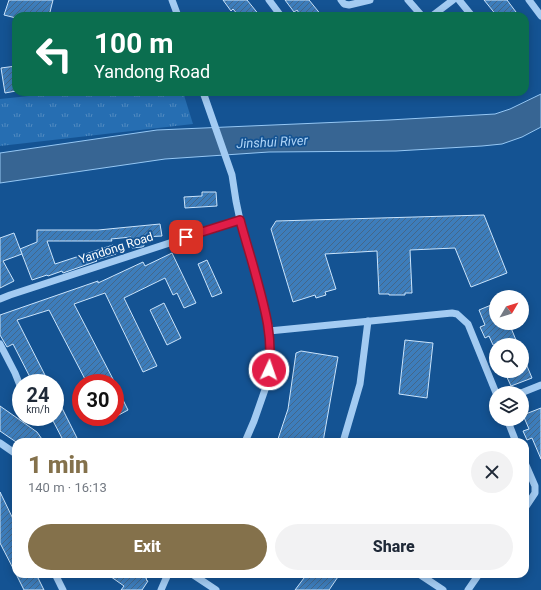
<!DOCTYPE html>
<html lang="en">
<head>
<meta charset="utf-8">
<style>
  :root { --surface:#fff; --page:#f2f2f3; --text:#1f2937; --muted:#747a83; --accent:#84714b }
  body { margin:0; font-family:Roboto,sans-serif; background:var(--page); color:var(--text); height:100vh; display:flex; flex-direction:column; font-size:15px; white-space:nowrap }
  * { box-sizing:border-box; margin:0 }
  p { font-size:13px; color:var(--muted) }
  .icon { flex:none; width:22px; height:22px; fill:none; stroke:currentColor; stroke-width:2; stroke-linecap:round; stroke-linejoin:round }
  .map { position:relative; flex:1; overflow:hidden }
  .drawer { position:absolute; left:12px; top:438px; width:517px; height:140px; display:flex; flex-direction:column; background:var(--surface); border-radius:12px; box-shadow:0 2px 10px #0003 }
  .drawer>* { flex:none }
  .hud { position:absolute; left:12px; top:12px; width:517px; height:84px; border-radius:12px; box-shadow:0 2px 10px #0003; background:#0b6e4f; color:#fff; overflow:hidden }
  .needle { width:26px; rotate:52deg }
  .controls { position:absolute; left:489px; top:290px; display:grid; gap:8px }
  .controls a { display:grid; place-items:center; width:40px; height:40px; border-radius:50%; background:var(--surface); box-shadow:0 2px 10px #0003; font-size:20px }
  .speed { position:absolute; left:12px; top:374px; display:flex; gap:8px; font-size:20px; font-weight:700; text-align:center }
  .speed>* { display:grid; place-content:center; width:52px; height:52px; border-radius:50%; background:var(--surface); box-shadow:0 2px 10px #0003; line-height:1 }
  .speed small { font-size:10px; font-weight:400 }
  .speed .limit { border:6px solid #d22; background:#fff; color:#111 }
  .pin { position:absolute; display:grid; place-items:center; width:34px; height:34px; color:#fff; margin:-17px; border-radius:8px; box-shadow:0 2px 6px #0006 }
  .me { position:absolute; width:44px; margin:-22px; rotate:3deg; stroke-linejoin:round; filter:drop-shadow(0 0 3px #0008) }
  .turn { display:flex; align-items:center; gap:14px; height:84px; padding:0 16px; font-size:18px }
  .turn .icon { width:52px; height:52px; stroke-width:2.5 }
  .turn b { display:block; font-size:28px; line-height:34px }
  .round { display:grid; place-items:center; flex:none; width:42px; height:42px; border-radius:21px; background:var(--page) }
  .summary { display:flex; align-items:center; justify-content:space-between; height:68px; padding:0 16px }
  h1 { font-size:24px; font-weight:800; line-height:30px; color:var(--accent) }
  .cta { display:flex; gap:8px; margin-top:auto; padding:8px 16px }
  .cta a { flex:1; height:46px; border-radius:24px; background:var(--accent); color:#fff; font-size:16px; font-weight:800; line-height:46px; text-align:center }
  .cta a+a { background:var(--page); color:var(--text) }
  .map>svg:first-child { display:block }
</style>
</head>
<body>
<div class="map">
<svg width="541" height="590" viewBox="0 0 541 590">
  <defs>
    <pattern id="park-tufts" width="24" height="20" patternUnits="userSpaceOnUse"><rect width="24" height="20" fill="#266eb2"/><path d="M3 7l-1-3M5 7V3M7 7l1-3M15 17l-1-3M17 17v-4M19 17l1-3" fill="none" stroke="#518bc1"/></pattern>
    <pattern id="building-hatch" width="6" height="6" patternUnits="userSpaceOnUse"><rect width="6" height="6" fill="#3d7dbb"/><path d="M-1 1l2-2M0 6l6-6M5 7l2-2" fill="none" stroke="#446789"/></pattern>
  </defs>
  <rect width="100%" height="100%" fill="#145393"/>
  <!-- park -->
  <path fill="url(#park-tufts)" d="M68 92H183L193 124 0 146V99Z"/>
  <!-- water -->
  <path fill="#376593" stroke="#95c7f4" d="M541 94V127L522 137 502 144 482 146 396 151 269 152 165 159 0 183V153L157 130 389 120 495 114 510 109Z"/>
  <!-- building -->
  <g fill="url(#building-hatch)" stroke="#cae4fc">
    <path d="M9 0H53L49 16H16V18L4 15Z"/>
    <path d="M223 0H247L260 16H239L233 9 231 11Z"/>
    <path d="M285 0H309L322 16H301L297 10 294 12Z"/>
    <path d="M484 0H507L519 16H497Z"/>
    <path d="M16 66V91L5 93 1 68Z"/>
    <path d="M202 192H216L217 206 185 208 184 197 202 196Z"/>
    <path d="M484 215 507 273 471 287 455 248 410 250 412 293H405V295H389V294H379L377 251 325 254 336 289 325 292 326 295 316 298 315 295 293 302 271 229 276 221Z"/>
    <path d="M160 224 162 236 143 237 144 246 142 247 132 248 131 237 111 239 112 241H47L55 264 113 245 116 254 96 260 97 261 63 273 62 271 48 276 47 275 32 280 20 249 37 242V230H98Z"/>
    <path d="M14 233 22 254 3 261 14 281 0 288V238Z"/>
    <path d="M172 253 196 303 184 308 177 293 173 295 165 278 124 298 157 366 143 372 105 293 74 304 115 383H87L49 310 17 320 49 383H33L13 344 7 347 0 335V315L98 281V283L143 262 145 266Z"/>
    <path d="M207 260 222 293 212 297 198 264Z"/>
    <path d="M164 303 181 338 167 345 150 310Z"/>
    <path d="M496 303V323H509L518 345H493L489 336 485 338 480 327 485 325 479 310Z"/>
    <path d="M405 340 433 343 427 398 399 394Z"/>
    <path d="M301 351 338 357 323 442H277L288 409 296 353Z"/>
    <path d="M522 354 532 378 511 386 504 371H522Z"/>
    <path d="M115 384 128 410 115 417Z"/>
    <path d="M55 394 77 438 69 442H64L51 417H55Z"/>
    <path d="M0 406 37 432 44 442H16L0 431Z"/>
    <path d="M541 408V459L532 438 527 440 523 431 529 429 523 415Z"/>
    <path d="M0 492 16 525V574L0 543Z"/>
    <path d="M16 574H36L44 590H24Z"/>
    <path d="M107 574H140L147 579 146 580 148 581 142 590H121L124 586Z"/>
    <path d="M307 574H340L329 590H295Z"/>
  </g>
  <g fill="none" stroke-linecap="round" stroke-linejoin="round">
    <!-- minor -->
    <g stroke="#a3cbf2" stroke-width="7">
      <path d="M172 0 178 16"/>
      <path d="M269 0 281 16"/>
      <path d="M341 0 344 4 349 5 370 0"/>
      <path d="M408 0 422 16"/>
      <path d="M459 0 472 16"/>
      <path d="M529 0 541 16"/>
      <path d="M432 16 453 0"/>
      <path d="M203 92 232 175 236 201 240 220 264 305 269 326 270 360 268 381 254 421 245 442"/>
      <path d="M0 299 10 295 240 220"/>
      <path d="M269 331 452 313 457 314 468 324 496 393"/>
      <path d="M0 344 15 373 21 388"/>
      <path d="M521 393 541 385"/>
      <path d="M507 419 516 442"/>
      <path d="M343 442 360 384 368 321"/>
      <path d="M0 443 16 454"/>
      <path d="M525 463 535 486V493L525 508"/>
      <path d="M55 574 63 590"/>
      <path d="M192 574 216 590"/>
      <path d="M419 574 443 590"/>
      <path d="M161 590 168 574"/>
      <path d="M468 590 479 574"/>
    </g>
  </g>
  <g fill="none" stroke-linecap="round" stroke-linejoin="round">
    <defs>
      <path id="route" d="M186 237 240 220C245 239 251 257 256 276 265 309 273 336 269 370"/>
    </defs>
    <!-- route casing -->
    <use href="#route" stroke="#92132f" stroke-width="10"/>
    <!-- route -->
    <use href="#route" stroke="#e11d48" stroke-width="7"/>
  </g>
  <g text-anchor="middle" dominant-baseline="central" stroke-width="3.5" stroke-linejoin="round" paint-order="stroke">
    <!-- street labels -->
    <g font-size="12" fill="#fff" stroke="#145393">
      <text transform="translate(116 248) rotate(-18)">Yandong Road</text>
    </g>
    <!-- water labels -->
    <g font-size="13" font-style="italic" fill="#afd5f8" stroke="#145393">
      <text transform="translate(272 142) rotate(-3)">Jinshui River</text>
    </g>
  </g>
</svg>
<div class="controls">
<a><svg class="needle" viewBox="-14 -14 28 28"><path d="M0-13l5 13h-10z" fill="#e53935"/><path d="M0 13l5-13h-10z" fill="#747a83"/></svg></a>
<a><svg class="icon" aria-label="search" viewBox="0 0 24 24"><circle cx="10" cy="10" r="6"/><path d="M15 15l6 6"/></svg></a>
<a><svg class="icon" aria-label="layers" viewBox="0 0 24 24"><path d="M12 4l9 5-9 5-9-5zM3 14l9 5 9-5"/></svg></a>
</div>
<div class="speed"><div>24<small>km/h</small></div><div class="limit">30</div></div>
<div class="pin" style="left:186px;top:237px;background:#d93025"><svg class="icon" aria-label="arrive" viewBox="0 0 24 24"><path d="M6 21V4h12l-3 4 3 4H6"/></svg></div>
<svg class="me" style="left:269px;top:370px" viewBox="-20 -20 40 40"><circle r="17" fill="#e11d48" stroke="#fff" stroke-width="3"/><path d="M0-11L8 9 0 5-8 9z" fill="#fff"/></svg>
<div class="hud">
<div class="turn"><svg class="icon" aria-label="left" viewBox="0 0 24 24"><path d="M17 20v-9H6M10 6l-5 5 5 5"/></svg><div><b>100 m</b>Yandong Road</div></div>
</div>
<section class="drawer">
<div class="summary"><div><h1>1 min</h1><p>140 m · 16:13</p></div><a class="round"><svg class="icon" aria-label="close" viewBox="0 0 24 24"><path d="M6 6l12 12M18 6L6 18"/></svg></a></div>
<div class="cta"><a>Exit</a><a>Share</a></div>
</section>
</div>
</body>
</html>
